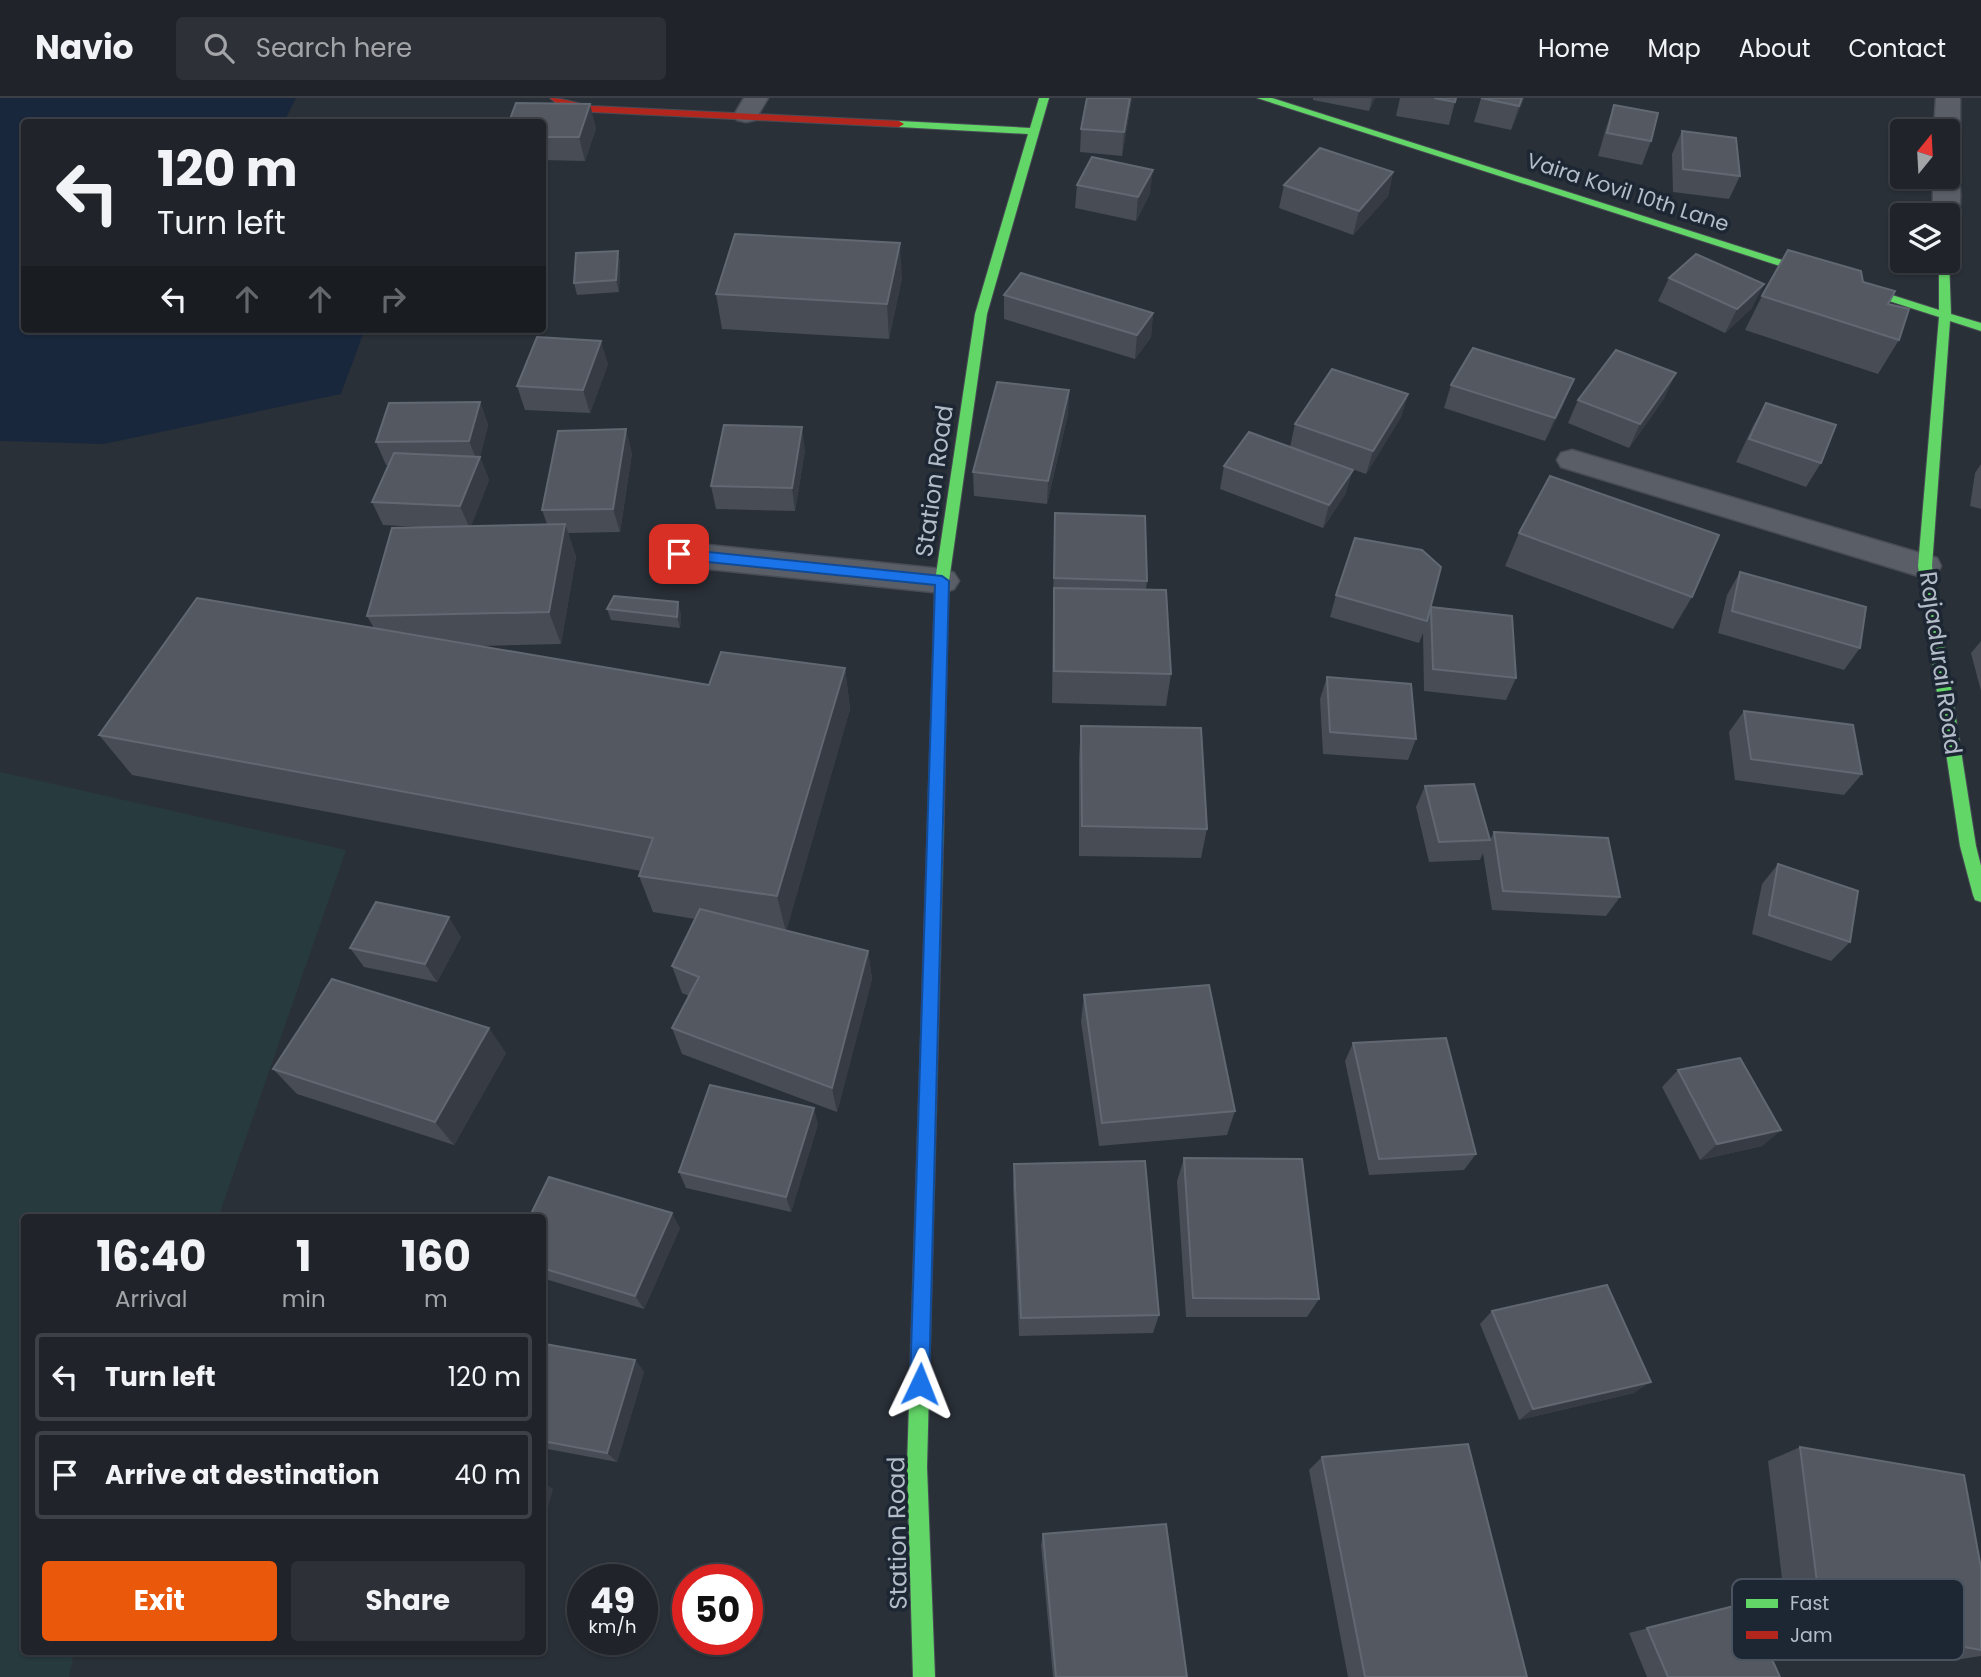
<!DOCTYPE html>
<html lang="en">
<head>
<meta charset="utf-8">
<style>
  :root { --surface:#20242a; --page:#2d3036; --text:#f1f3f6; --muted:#a2a4a8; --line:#3d4147; --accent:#ea580c }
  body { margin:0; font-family:Poppins,sans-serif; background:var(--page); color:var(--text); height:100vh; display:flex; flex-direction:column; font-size:26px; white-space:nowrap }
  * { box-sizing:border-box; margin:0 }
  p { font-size:23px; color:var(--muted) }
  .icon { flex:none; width:38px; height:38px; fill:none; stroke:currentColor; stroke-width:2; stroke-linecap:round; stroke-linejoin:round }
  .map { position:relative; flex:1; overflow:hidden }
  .details { position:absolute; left:21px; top:1116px; width:525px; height:441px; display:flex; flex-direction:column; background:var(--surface); border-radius:7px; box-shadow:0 2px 5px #0004,0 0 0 2px var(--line) }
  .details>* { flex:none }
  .banner { position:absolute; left:21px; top:21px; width:525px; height:214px; border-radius:7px; box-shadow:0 2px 5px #0004,0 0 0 2px var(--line); background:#20242a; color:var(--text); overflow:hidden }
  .needle { width:46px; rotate:18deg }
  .controls { position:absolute; left:1890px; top:21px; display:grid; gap:14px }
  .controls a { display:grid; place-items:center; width:70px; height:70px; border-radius:7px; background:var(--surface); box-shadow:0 2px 5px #0004,0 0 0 2px var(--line); font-size:35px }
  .speed { position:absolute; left:567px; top:1466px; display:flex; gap:14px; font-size:35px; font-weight:700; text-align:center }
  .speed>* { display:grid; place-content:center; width:91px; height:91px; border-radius:50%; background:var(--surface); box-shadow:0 2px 5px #0004,0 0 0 2px var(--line); line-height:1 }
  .speed small { font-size:18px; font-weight:400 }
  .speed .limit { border:10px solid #d22; background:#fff; color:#111 }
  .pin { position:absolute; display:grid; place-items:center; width:60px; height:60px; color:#fff; margin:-30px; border-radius:14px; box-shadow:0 4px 10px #0006 }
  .me { position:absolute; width:77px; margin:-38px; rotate:2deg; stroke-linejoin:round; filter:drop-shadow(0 0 5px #0008) }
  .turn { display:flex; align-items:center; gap:24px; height:147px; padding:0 21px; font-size:32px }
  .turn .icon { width:91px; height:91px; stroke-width:2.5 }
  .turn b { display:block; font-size:49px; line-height:60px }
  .lanes { display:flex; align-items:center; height:66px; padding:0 21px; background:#0003; justify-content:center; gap:35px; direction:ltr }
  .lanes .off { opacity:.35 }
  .eta { display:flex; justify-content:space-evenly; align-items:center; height:119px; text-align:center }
  .eta b { font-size:42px; font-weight:700; line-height:49px }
  .action { display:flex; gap:14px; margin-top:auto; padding:14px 21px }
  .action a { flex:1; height:80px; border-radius:7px; background:var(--accent); color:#fff; font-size:28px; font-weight:700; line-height:80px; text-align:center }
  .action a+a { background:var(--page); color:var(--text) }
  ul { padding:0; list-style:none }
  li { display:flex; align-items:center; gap:21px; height:88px; margin:0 14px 10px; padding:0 7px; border:4px solid var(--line); border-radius:7px }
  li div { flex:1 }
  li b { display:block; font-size:26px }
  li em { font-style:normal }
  header { display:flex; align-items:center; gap:42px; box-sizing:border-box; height:98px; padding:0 35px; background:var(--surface); border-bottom:2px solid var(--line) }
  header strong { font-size:33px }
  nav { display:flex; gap:38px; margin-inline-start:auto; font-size:24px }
  .search { width:490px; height:63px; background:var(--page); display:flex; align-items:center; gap:18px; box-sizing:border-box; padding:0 24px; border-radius:7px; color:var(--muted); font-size:26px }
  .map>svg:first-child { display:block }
</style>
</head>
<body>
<header>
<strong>Navio</strong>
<div class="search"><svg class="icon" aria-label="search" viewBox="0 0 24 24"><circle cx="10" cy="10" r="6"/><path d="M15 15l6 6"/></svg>Search here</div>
<nav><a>Home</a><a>Map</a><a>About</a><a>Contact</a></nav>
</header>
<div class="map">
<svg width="1981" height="1579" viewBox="0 0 1981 1579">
  <rect width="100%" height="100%" fill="#2a3038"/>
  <!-- green -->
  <path fill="#273a3e" d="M0 674 346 752 218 1120H24V1554H74L69 1579H0Z"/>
  <!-- water -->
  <path fill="#19273c" d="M0 0H296L284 24H24V231H365L341 296 104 346 0 343Z"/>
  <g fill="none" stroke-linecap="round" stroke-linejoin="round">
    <defs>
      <g id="street">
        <path d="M744 0H768L755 22 746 24 737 22 734 17Z"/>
        <path d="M1936 0H1960V33L1956 38 1948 40V33H1934Z"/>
        <path d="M1948 72 1955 73C1962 84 1962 112 1955 123L1948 125V117H1933V79H1948Z"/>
        <path d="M1572 352 1937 460 1941 468 1937 476 1925 480 1561 369 1557 362 1561 355Z"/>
        <path d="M679 444 942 471 954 475 959 483 954 491 942 495 679 468 667 464 663 456 667 448Z"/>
      </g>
      <g id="fast">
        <path d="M1039 0H1049L987 216 949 483 947 551 940 556 933 551 935 483 975 216 1028 36 899 29 894 26 899 23 1030 30Z"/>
        <path d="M1257 0H1272L1939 212V163L1949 161 1951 216 1981 225V233L1950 223 1932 468 1976 748 1981 768V804L1975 802 1973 797 1960 748 1918 468 1939 219Z"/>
        <path d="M936 707 941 709 944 713 927 1369 935 1579H913L907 1369 928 713 931 709Z"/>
      </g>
      <g id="jam">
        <path d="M550 0C564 0 577 6 592 8L899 23 904 26 899 29 592 14 561 9Z"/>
        <path d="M940 546 947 551 944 713 941 717H931L928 713 933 551Z"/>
      </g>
    </defs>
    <!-- street casing -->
    <use href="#street" stroke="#484c55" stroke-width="3"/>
    <!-- fast casing -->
    <use href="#fast" stroke="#484c55" stroke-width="2"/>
    <!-- jam casing -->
    <use href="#jam" stroke="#484c55" stroke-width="2"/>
    <!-- street -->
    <use href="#street" fill="#5a5e66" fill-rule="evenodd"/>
    <!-- fast -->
    <use href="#fast" fill="#63d668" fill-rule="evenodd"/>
    <!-- jam -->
    <use href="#jam" fill="#b3261e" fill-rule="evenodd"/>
  </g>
  <!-- wall -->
  <g fill="#474c55">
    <path d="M1087 0H1132L1122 58 1080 54 1081 31Z"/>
    <path d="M1313 0H1375L1369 13 1313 2Z"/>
    <path d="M1400 0H1456L1449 27 1396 18Z"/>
    <path d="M1481 0H1524L1511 32 1474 24Z"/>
    <path d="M1614 7 1651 43 1642 67 1598 58 1606 30Z"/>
    <path d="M542 24 596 30 585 63 542 62Z"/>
    <path d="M1682 33 1740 78 1729 101 1673 94 1672 56Z"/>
    <path d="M1393 74 1388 98 1353 137 1279 110 1284 87Z"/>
    <path d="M1077 87 1150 95 1136 123 1075 110Z"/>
    <path d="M618 153 620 165 619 194 577 197 574 185Z"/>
    <path d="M902 180 889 241 722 231 716 196Z"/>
    <path d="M1669 180 1752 210 1725 235 1658 203Z"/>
    <path d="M1863 184 1888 206 1899 242 1878 276 1745 232 1762 198Z"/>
    <path d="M1004 197 1153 215 1151 239 1135 261 1004 221Z"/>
    <path d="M608 266 590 315 525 312 517 288Z"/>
    <path d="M1451 287 1564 305 1545 343 1444 310Z"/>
    <path d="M1069 292 1068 316 1047 406 974 398 973 374Z"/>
    <path d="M1408 296 1401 319 1366 376 1296 351 1346 395 1323 430 1220 391 1224 368 1290 349 1295 326Z"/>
    <path d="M1665 299 1629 350 1568 325 1578 302Z"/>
    <path d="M480 304 488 327 480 359 489 382 471 428 547 426 542 412 632 355 620 434 568 435 576 459 561 546 481 548 709 587 845 570 850 611 786 833 868 853 872 881 837 1014 682 956 672 930 689 898 682 895 672 868 695 821 653 814 639 778 641 773 132 677 99 637 374 530 367 518 420 429 383 427 372 404 388 367H386L376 344Z"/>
    <path d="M1766 305 1821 365 1806 389 1736 364 1753 328Z"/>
    <path d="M805 352 795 413 716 411 711 388Z"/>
    <path d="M1981 366V411L1970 408 1975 375Z"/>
    <path d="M1055 415 1147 483 1146 492 1171 576 1166 608 1052 605 1053 502Z"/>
    <path d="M1519 435 1692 499 1673 531 1505 468Z"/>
    <path d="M1740 474 1860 550 1844 572 1718 535 1727 497Z"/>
    <path d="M1336 497 1431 510 1516 580 1506 602 1424 593 1423 535 1419 545 1330 519Z"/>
    <path d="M607 511 681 516 680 530 611 522Z"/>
    <path d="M1981 543V593L1971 555Z"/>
    <path d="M1327 579 1416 641 1408 662 1323 656 1320 601Z"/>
    <path d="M1744 613 1862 676 1844 697 1735 682 1729 634Z"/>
    <path d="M1081 628 1207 731 1201 760 1079 758V659Z"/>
    <path d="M1425 688 1490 742 1494 734 1620 799 1606 818 1492 812 1483 755 1480 762 1429 764 1416 709Z"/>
    <path d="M1778 766 1850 844 1831 863 1752 836 1762 786Z"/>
    <path d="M461 839 437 884 364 869 350 850Z"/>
    <path d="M1084 897 1235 1013 1227 1037 1099 1048 1081 924Z"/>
    <path d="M1353 945 1476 1056 1464 1072 1369 1077 1345 963Z"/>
    <path d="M506 955 454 1047 297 996 273 971Z"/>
    <path d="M1678 972 1781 1032 1762 1048 1700 1062 1662 989Z"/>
    <path d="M818 1026 791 1114 686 1090 679 1074Z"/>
    <path d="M1184 1060 1319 1201 1307 1219H1186L1177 1083Z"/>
    <path d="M1014 1066 1159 1217 1153 1235 1019 1238 1013 1089Z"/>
    <path d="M542 1120 680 1130 644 1211 542 1180Z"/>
    <path d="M1492 1213 1634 1295 1519 1322 1480 1226Z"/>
    <path d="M542 1254 635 1262 644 1274 617 1364 542 1350Z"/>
    <path d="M1800 1349 1981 1470V1558L1955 1562 1788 1531 1768 1363Z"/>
    <path d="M1322 1359 1527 1579H1348L1309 1372Z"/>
    <path d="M1043 1436 1187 1579H1053L1041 1447Z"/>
    <path d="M1746 1505 1780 1579H1647L1629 1535Z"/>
  </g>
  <!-- shaded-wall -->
  <g fill="#373c44">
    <path d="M1130 0H1132L1122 58 1124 34Z"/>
    <path d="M1372 0H1375L1369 13Z"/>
    <path d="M1522 0H1524L1511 32 1519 8Z"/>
    <path d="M590 6 596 30 585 63 579 39Z"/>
    <path d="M1153 72 1150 95 1136 123 1138 99Z"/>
    <path d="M1393 74 1388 98 1353 137 1359 113Z"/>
    <path d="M900 145 902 180 889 241 887 206Z"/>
    <path d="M618 153 620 165 619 194 616 182Z"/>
    <path d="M1764 186 1752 210 1725 235 1737 211Z"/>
    <path d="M1153 215 1151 239 1135 261 1137 237Z"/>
    <path d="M601 243 608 266 590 315 583 292Z"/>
    <path d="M1676 275 1665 299 1629 350 1640 326Z"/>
    <path d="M1574 281 1564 305 1545 343 1555 320Z"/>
    <path d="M1069 292 1068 316 1047 406 1048 383Z"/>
    <path d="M1408 296 1401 319 1366 376 1373 353Z"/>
    <path d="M480 304 488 327 480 359 489 382 470 431 460 408 478 365 469 343Z"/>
    <path d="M802 329 805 352 795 413 792 390Z"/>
    <path d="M626 331 632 355 620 434 613 411Z"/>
    <path d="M1353 372 1346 395 1323 430 1329 407Z"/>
    <path d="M565 426 576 459 561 546 549 514Z"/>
    <path d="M678 504 681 516 680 530 677 519Z"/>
    <path d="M845 570 850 611 786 834 777 798Z"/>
    <path d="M449 819 461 839 437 884 425 866Z"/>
    <path d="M868 853 872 881 837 1014 832 990Z"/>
    <path d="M489 930 506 955 454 1047 435 1024Z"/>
    <path d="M814 1010 818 1026 791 1114 786 1099Z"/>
    <path d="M1781 1032 1762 1048 1700 1062 1717 1046Z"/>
    <path d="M672 1115 680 1130 644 1211 635 1198Z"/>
    <path d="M635 1262 644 1274 617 1364 607 1355Z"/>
    <path d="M1651 1284 1634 1295 1519 1322 1533 1311Z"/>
    <path d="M542 1383 553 1391 542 1431Z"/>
  </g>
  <!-- building -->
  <g fill="#535861" stroke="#626872" stroke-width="2">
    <path d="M1087 0H1130L1124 34 1081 31Z"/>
    <path d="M1434 0H1456L1455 4Z"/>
    <path d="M1481 0H1522L1519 8Z"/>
    <path d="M516 5 590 6 579 39H542V24H509Z"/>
    <path d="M1614 7 1658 15 1651 43 1607 35Z"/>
    <path d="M1682 33 1736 40 1740 78 1683 71Z"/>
    <path d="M1320 50 1393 74 1359 113 1284 87Z"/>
    <path d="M1092 59 1153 72 1138 99 1077 87Z"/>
    <path d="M735 136 900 145 887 206 716 196Z"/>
    <path d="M1788 152 1861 173 1863 184 1895 193 1888 206 1909 211 1899 242 1762 198Z"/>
    <path d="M618 153 616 182 574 185 576 155Z"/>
    <path d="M1696 156 1764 186 1737 211 1669 180Z"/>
    <path d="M1021 175 1153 215 1137 237 1004 197Z"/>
    <path d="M537 239 601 243 583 292 517 288Z"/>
    <path d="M1473 250 1574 281 1555 320 1451 287Z"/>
    <path d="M1616 252 1676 275 1640 326 1578 302Z"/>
    <path d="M1332 271 1408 296 1373 353 1295 326Z"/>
    <path d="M997 284 1069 292 1048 383 973 374Z"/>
    <path d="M480 304 469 343 376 344 389 305Z"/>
    <path d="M1766 305 1836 327 1821 365 1749 341Z"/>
    <path d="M724 327 802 329 792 390 711 388Z"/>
    <path d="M626 331 613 411 542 412 558 333Z"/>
    <path d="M1249 334 1353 372 1329 407 1224 368Z"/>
    <path d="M394 355 480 359 460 408 372 404Z"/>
    <path d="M1550 378 1719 437 1692 499 1519 435Z"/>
    <path d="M1055 415 1145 418 1147 483 1054 480Z"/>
    <path d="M565 426 549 514 367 518 392 430Z"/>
    <path d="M1355 440 1422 452 1441 469 1427 523 1336 497Z"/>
    <path d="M1740 474 1866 509 1860 550 1732 513Z"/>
    <path d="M1054 490 1166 492 1171 576 1054 573Z"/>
    <path d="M614 498 678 504 677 519 607 511Z"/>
    <path d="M197 500 709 587 721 554 845 570 777 798 639 778 653 740 99 637Z"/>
    <path d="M1431 509 1512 518 1516 580 1433 571Z"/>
    <path d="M1327 579 1411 586 1416 641 1330 634Z"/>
    <path d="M1744 613 1853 627 1862 676 1751 661Z"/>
    <path d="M1081 628 1201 630 1207 731 1082 728Z"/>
    <path d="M1474 686 1490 742 1439 744 1425 688Z"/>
    <path d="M1494 734 1608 740 1620 799 1503 793Z"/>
    <path d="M1778 766 1858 793 1850 844 1769 817Z"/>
    <path d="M376 804 449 819 425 866 350 850Z"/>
    <path d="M700 811 868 853 832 990 672 930 699 879 672 868Z"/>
    <path d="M332 881 489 930 435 1024 273 971Z"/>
    <path d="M1209 887 1235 1013 1102 1025 1084 897Z"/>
    <path d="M1446 940 1476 1056 1379 1061 1353 945Z"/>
    <path d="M1740 960 1781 1032 1717 1046 1678 972Z"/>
    <path d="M710 987 814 1010 786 1099 679 1074Z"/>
    <path d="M1184 1060 1302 1061 1319 1201 1193 1200Z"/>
    <path d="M1145 1063 1159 1217 1021 1220 1014 1066Z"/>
    <path d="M549 1079 672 1115 635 1198 542 1170V1120H529Z"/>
    <path d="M1607 1187 1651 1284 1533 1311 1492 1213Z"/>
    <path d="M545 1246 635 1262 607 1355 542 1343V1254Z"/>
    <path d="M1468 1346 1527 1579H1365L1322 1359Z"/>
    <path d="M1800 1349 1964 1377 1981 1470V1552L1822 1524Z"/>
    <path d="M1166 1426 1187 1579H1056L1043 1436Z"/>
    <path d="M1746 1505 1780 1579H1668L1647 1530Z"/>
  </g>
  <!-- route -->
  <path fill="#1a73e8" stroke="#114b97" stroke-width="2" d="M679 451 942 478 949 483 929 1286 927 1293 920 1295 913 1293 910 1286 935 487 679 461 672 456Z"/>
  <g text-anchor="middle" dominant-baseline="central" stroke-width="7" stroke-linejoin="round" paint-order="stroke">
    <!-- far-street labels -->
    <g font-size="21" fill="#b4bcc9" stroke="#1d2633">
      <text transform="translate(1628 94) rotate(18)">Vaira Kovil 10th Lane</text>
    </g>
    <!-- street labels -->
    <g font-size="24" fill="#b4bcc9" stroke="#1d2633">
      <text transform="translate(934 383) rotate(-82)">Station Road</text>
      <text transform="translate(1941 565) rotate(82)">Rajadurai Road</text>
      <text transform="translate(897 1435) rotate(-91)">Station Road</text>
    </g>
  </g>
  <!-- legend -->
  <rect x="1732" y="1481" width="232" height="81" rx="10" fill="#1d2633" stroke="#4a5360" stroke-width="2"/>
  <rect x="1746" y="1501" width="32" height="9" fill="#63d668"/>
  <rect x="1746" y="1533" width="32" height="8" fill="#b3261e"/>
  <g font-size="19" fill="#b4bcc9">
    <text x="1790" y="1512">Fast</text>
    <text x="1790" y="1544">Jam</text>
  </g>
</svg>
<div class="controls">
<a><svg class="needle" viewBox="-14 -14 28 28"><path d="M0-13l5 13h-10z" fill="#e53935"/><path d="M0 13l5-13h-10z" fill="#a2a4a8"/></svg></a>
<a><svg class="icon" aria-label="layers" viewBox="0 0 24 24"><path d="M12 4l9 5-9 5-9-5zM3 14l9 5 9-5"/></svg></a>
</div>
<div class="speed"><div>49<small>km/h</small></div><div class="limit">50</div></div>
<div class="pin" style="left:679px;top:456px;background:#d93025"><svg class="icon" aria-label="arrive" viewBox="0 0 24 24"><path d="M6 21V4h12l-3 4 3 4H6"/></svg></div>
<svg class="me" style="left:920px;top:1286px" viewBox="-20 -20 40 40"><path d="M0-17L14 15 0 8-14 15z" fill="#1a73e8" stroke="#fff" stroke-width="4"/></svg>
<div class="banner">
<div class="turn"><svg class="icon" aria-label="left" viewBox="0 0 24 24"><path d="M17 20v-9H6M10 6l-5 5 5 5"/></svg><div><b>120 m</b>Turn left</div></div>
<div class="lanes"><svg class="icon" aria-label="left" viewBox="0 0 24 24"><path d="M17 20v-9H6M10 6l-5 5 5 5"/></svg><svg class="icon off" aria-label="ahead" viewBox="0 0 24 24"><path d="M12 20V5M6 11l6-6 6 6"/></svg><svg class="icon off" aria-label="ahead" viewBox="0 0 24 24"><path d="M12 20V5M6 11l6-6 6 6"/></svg><svg class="icon off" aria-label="right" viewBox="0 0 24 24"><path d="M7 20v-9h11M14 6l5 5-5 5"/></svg></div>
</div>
<section class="details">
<div class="eta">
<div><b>16:40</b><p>Arrival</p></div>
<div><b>1</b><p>min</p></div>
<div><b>160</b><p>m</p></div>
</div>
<ul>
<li><svg class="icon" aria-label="left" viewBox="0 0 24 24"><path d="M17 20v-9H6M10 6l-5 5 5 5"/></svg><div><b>Turn left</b></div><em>120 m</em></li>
<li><svg class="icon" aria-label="arrive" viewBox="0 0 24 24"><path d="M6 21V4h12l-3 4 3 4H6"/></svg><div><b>Arrive at destination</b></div><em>40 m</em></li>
</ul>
<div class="action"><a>Exit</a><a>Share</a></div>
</section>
</div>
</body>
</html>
